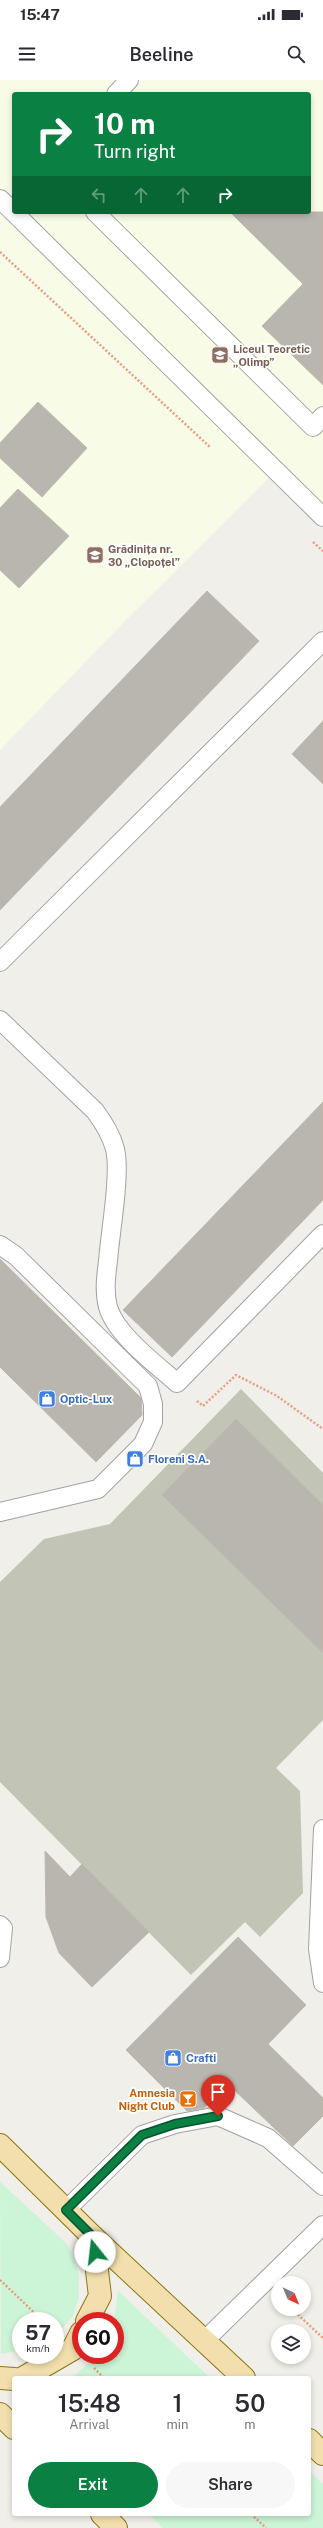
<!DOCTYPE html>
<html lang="en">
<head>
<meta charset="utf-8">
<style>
  :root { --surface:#fff; --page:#f7f7f7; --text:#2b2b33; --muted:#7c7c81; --accent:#0b8043 }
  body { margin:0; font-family:"Public Sans",sans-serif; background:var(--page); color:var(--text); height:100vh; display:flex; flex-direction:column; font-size:15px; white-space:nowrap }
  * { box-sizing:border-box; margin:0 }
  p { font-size:13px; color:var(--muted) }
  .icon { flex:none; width:22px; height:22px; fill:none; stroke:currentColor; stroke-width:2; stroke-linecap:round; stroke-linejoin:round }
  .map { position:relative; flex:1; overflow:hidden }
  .panel { position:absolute; left:12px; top:2296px; width:299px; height:140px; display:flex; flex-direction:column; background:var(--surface); border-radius:4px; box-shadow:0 2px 6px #0003 }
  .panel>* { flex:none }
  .top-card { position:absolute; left:12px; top:12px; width:299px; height:122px; border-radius:4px; box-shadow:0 2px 6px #0003; background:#0b8043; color:#fff; overflow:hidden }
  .needle { width:26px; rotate:136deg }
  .controls { position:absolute; left:271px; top:2196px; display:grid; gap:8px }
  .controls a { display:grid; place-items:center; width:40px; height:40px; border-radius:50%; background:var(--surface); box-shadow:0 2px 6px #0003; font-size:20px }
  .speed { position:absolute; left:12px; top:2232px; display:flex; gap:8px; font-size:20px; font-weight:700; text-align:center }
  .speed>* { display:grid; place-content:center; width:52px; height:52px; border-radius:50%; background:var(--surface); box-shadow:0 2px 6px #0003; line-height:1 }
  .speed small { font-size:10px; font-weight:400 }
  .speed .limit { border:6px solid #d22; background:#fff; color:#111 }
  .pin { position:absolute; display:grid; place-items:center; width:34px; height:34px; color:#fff; margin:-41px -17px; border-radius:50% 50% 50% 0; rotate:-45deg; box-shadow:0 0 4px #0007 }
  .pin .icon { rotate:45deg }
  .me { position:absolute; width:44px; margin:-22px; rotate:344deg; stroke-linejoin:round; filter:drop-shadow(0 0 3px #0008) }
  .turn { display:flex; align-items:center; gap:14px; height:84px; padding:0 16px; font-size:18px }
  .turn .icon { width:52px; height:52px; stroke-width:2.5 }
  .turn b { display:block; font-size:28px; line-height:34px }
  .lanes { display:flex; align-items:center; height:38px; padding:0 16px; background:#0003; justify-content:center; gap:20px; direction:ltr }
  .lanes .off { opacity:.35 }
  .eta { display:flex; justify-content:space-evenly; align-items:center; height:68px; text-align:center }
  .eta b { font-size:24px; font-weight:600; line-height:28px }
  .action { display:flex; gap:8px; margin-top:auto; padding:8px 16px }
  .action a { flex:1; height:46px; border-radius:24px; background:var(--accent); color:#fff; font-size:16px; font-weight:600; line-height:46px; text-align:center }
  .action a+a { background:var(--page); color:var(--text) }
  .status { display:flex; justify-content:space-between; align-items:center; height:28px; padding:0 20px; background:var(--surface); direction:ltr }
  .status svg { height:11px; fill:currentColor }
  header { display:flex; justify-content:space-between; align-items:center; height:52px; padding:0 16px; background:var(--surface); font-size:18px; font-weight:600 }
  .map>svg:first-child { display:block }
</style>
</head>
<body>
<div class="status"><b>15:47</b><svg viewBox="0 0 49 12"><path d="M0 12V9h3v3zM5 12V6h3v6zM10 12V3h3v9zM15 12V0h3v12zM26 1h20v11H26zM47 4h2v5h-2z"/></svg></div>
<header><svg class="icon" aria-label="menu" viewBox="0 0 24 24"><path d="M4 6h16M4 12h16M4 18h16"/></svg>Beeline<svg class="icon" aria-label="search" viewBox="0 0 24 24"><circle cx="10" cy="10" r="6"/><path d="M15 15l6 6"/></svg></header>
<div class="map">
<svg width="323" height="2448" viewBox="0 0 323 2448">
  <rect width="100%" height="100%" fill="#f0efe9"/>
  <!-- education -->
  <path fill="#f8fce7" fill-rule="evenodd" d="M0 0H323V425L281 386 124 542 0 670ZM14 14H309V132H14Z"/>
  <!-- construction -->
  <path fill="#c2c4b5" d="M241 1309 323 1393V1640L276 1688 300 1711 303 1813 260 1857 245 1842 191 1895 0 1702V1502L44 1459 110 1444Z"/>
  <!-- park -->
  <g fill="#ccf4d6">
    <path d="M0 2102 67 2164 74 2178 79 2197V2217L73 2236 55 2256V2241H21V2270L1 2274Z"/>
    <path d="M118 2211 210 2298H72L97 2275H115L114 2241Z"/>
    <path d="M309 2391 323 2404V2448H163L148 2434H309Z"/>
  </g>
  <!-- building -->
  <g fill="#b9b5af" stroke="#c0b9ad">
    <path d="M230 132H323V305L262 246 303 204Z"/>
    <path d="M38 322 87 368 42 417 0 378V363Z"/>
    <path d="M18 409 69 456 19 508 0 490V428Z"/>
    <path d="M207 511 259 561 0 830V727Z"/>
    <path d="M323 641V704L292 674Z"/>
    <path d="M323 1022V1120L172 1277 123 1230Z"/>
    <path d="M0 1179 141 1318 142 1335 96 1382 0 1287Z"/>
    <path d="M236 1339 323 1425V1573L162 1415Z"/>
    <path d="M45 1771 70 1797 82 1784 149 1852 92 1907 59 1873 46 1837Z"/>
    <path d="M238 1857 306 1925 268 1964 323 2018V2036L293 2066 228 2004 204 2028 187 2031 126 1970Z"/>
  </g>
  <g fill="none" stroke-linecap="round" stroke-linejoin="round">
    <defs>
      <g id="service">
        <path d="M116 14 129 0"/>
        <path d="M0 119 323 437"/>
        <path d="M95 132 313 347 323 336"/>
        <path d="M0 882 323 561"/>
        <path d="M0 940 95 1031C104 1043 111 1054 115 1069 121 1094 110 1153 108 1181 106 1196 104 1212 108 1227 116 1255 156 1284 177 1303L323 1154"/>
        <path d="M0 1165 16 1176 148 1306 153 1324V1342L143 1364 98 1409 0 1432"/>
        <path d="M323 1749 318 1869 323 1903"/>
        <path d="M0 1845 3 1848 0 1878"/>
        <path d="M66 2130 142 2055 175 2044 218 2036 268 2058 323 2106"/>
        <path d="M204 2261 323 2145"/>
      </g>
      <g id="primary">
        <path d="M0 2065 93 2157 244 2298"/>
        <path d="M87 2241 100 2216 93 2157"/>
        <path d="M0 2298 14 2299"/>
        <path d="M23 2298 73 2269 81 2253"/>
        <path d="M0 2334 14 2348"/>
        <path d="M309 2360 323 2374"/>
        <path d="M102 2434 116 2448"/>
      </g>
    </defs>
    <!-- service casing -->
    <use href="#service" stroke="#a2a2a2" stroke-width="20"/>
    <!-- primary casing -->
    <use href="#primary" stroke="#8c7712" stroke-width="24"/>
    <!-- path -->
    <g stroke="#ea9c80" stroke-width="2.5" stroke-dasharray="2 2" stroke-linecap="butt">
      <path d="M0 172 211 368"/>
      <path d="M313 462 323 471"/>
      <path d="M197 1321 203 1326 236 1295 277 1316 323 1349"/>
      <path d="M0 2200 43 2241"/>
      <path d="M292 2229 323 2258"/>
      <path d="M94 2288 104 2298"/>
      <path d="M251 2434 266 2448"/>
    </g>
    <!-- service -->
    <use href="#service" stroke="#fff" stroke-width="18"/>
    <!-- primary -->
    <use href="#primary" stroke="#f2dfad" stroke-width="22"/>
  </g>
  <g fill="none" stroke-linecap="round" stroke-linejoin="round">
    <defs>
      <path id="route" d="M95 2172 93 2157 66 2130 142 2055 175 2044 218 2036"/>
    </defs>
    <!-- route casing -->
    <use href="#route" stroke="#07532c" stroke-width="10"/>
    <!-- route -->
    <use href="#route" stroke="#0b8043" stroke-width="7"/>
  </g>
  <!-- icons -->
  <defs>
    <symbol id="school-square" viewBox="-11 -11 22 22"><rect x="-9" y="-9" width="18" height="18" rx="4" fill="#8d6e63" stroke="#fff"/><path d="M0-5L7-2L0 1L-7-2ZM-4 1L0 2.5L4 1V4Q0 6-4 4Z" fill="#fff"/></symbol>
    <symbol id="shop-square" viewBox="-11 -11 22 22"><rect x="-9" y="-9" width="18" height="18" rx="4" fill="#3f7fe0" stroke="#fff"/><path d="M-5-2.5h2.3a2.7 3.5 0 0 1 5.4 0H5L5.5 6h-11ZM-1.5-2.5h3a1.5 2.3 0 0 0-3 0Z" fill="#fff"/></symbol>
    <symbol id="bar-square" viewBox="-11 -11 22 22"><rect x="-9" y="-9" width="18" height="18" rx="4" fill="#e8710a" stroke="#fff"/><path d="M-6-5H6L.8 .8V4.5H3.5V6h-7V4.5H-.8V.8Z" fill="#fff"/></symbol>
  </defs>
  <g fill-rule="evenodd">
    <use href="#school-square" x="210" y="265" width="20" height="20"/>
    <use href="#school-square" x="85" y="465" width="20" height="20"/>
    <use href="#shop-square" x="37" y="1309" width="20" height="20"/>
    <use href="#shop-square" x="125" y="1369" width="20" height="20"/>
    <use href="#shop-square" x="163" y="1968" width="20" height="20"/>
    <use href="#bar-square" x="178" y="2009" width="20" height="20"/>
  </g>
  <g text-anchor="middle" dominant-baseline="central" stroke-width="3.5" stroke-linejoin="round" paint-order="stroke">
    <!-- education labels -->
    <g font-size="11" font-weight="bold" fill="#785e54" stroke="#fff" text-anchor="start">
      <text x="233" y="269">Liceul Teoretic<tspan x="233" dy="13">„Olimp”</tspan></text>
      <text x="108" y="469">Grădinița nr.<tspan x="108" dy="13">30 „Clopoțel”</tspan></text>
    </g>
    <!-- shop labels -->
    <g font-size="11" font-weight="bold" fill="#366cbe" stroke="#fff" text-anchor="start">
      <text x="60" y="1319">Optic-Lux</text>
      <text x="148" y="1379">Floreni S.A.</text>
      <text x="186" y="1978">Crafti</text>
    </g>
    <!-- food labels -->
    <g font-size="11" font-weight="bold" fill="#c56008" stroke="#fff" text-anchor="end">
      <text x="175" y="2013">Amnesia<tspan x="175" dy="13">Night Club</tspan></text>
    </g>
  </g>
</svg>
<div class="controls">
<a><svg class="needle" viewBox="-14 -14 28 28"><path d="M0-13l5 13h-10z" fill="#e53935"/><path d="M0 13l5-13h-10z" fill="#7c7c81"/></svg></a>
<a><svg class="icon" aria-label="layers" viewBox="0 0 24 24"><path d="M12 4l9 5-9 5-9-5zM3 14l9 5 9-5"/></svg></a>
</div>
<div class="speed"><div>57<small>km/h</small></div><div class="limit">60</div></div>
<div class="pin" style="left:218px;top:2036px;background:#d93025"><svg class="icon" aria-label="arrive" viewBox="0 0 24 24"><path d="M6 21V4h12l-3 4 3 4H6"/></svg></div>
<svg class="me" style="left:95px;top:2172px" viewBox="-20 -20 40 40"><circle r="19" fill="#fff"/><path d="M0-13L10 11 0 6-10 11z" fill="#0b8043"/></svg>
<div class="top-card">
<div class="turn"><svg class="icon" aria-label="right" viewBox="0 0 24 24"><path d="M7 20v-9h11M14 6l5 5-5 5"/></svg><div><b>10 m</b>Turn right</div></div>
<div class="lanes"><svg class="icon off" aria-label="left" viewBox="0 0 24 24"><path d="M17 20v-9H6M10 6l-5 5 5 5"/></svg><svg class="icon off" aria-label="ahead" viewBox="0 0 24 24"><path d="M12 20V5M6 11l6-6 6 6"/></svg><svg class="icon off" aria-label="ahead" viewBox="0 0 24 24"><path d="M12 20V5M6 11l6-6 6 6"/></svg><svg class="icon" aria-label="right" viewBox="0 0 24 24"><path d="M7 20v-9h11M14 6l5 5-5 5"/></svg></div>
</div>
<section class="panel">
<div class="eta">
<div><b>15:48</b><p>Arrival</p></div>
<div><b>1</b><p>min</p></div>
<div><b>50</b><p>m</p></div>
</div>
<div class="action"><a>Exit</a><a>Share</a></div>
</section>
</div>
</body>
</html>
